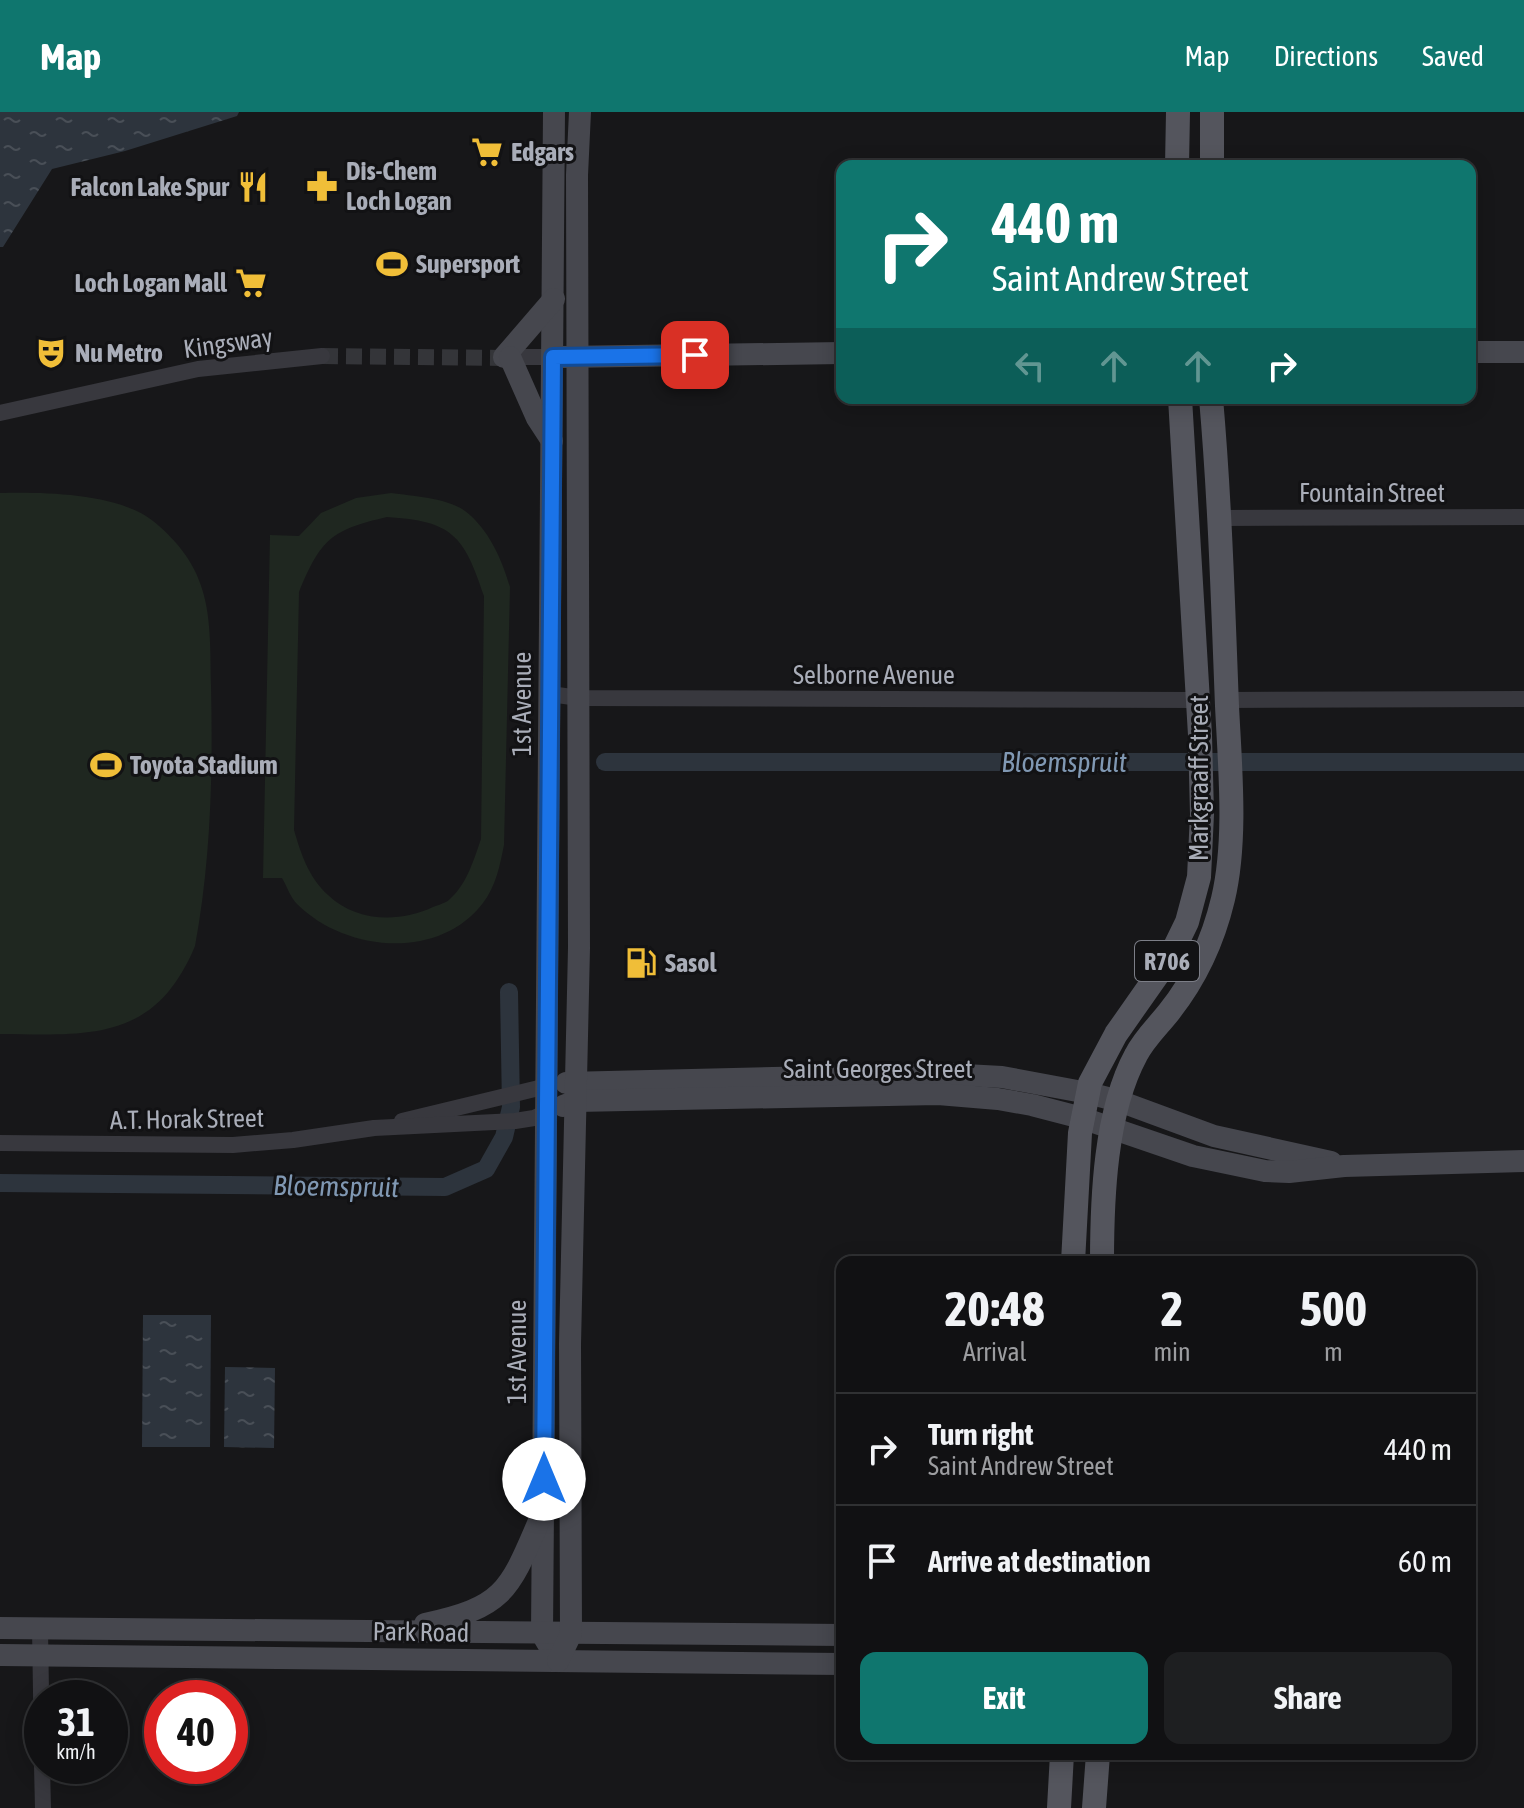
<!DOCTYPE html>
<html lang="en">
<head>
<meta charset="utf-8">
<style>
  :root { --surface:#111113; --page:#1e1f21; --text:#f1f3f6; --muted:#9c9da0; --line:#303133; --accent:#0f766e }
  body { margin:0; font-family:"Asap Condensed",sans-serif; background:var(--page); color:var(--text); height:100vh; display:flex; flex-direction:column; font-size:30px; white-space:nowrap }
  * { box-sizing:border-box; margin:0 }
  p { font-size:26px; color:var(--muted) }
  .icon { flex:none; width:44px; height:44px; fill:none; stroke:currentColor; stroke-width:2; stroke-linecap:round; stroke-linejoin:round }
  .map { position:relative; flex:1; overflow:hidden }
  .sheet { position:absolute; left:836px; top:1144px; width:640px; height:504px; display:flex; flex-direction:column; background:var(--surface); border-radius:16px; box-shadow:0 4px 20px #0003,0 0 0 2px var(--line) }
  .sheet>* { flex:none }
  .banner { position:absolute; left:836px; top:48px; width:640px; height:244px; border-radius:16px; box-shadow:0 4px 20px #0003,0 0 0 2px var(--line); background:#0f766e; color:#fff; overflow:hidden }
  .speed { position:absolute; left:24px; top:1568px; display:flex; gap:16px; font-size:40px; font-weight:700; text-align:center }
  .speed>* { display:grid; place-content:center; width:104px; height:104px; border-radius:50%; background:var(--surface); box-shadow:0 4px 20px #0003,0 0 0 2px var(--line); line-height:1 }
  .speed small { font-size:20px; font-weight:400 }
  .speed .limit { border:12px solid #d22; background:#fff; color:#111 }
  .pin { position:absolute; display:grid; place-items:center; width:68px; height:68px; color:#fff; margin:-34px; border-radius:16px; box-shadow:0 4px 12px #0006 }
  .me { position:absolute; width:88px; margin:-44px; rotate:0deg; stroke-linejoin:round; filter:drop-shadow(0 0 6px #0008) }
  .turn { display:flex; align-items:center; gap:28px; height:168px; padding:0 24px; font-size:36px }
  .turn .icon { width:104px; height:104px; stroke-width:2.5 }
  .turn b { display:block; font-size:56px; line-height:68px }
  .lanes { display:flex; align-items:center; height:76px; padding:0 24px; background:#0003; justify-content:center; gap:40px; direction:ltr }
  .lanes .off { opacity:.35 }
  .eta { display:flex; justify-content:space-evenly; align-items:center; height:136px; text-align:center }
  .eta b { font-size:48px; font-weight:700; line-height:56px }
  .primary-button { display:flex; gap:16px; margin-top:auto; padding:16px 24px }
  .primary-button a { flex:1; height:92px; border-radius:16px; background:var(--accent); color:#fff; font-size:32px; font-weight:700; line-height:92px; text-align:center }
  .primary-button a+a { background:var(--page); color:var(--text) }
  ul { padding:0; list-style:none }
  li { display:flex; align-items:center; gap:24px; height:112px; padding:0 24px; border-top:2px solid var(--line) }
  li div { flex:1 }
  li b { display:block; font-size:30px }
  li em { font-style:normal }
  header { display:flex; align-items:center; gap:48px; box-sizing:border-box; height:112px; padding:0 40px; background:var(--accent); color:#fff }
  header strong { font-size:38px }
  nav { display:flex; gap:44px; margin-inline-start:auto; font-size:28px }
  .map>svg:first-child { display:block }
</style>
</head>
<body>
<header>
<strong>Map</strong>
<nav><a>Map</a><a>Directions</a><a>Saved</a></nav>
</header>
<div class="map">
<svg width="1524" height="1696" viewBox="0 0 1524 1696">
  <defs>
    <pattern id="water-ripples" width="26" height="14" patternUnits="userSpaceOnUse" patternTransform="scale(2)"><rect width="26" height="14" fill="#2d343d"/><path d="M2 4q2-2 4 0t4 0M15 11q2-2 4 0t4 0" fill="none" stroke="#494f57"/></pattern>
  </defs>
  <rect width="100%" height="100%" fill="#171719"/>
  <!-- pitch -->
  <g fill="#1f2720" fill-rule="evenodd">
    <path d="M0 381C44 380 118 381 153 409 173 425 192 447 200 471 212 502 210 541 211 573 213 661 211 748 195 834 155 930 90 923 0 922Z"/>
    <path d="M391 381C412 384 448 386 465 399 489 417 502 448 510 475L504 733C500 753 496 774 483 791 439 849 345 840 297 792 290 785 287 774 282 766H263L270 423 299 424 321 401 356 386ZM387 405C452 409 464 423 484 484L481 727C474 747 467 772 450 787 446 791 438 793 433 795 399 811 356 810 328 783 309 766 301 742 294 718L299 480C321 427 331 418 387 405Z"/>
  </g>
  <!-- water -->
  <g fill="url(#water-ripples)">
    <path d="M0 0H239L237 4 125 39 52 57 3 135H0Z"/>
    <path d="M143 1203H211L210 1335H142Z"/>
    <path d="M225 1255 275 1256 274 1336 224 1335Z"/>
  </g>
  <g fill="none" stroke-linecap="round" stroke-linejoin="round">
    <!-- canal -->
    <g stroke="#2d343d" stroke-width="18">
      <path d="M605 650H1524"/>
      <path d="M0 1071 445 1075 486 1057 504 1025 511 995 509 880"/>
    </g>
    <!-- street-tunnel -->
    <path stroke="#343539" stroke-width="16" stroke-dasharray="16 8" stroke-linecap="butt" d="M322 244 502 246"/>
    <!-- street -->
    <g stroke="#38383e" stroke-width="16">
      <path d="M503 245H553"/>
      <path d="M0 301 198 257 322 244"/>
      <path d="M1221 406 1524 405"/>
      <path d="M550 582 579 586 1198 588"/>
      <path d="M1227 588 1524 587"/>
      <path d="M402 1009 547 974"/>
      <path d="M0 1031 233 1033 293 1028 374 1016 515 1009 534 1006 547 1000"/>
      <path d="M40 1516 42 1645"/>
      <path d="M42 1654 43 1696"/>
    </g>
    <!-- secondary -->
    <g stroke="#46474e" stroke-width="22">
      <path d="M554 0 542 1522 558 1549"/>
      <path d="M1470 240H1524"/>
      <path d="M504 245 554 187"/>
      <path d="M510 245 537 306 552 329"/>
      <path d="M562 245 842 241"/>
      <path d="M566 971 946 962 1002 965 1088 981 1119 989 1214 1024 1331 1050"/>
      <path d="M563 994 576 989 938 982 998 987 1032 993 1082 1006 1193 1044 1265 1059 1289 1060 1344 1054 1524 1049"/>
      <path d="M425 1512C504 1495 509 1479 539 1409"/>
      <path d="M0 1516 842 1523"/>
      <path d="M0 1543 842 1552"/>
      <path d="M558 1549 571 1522 570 1232 579 836 577 63 580 0"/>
    </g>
    <!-- primary -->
    <g stroke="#54555d" stroke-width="24">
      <path d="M1177 54 1178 0"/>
      <path d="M1212 54V0"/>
      <path d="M1073 1150 1080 1021 1090 971 1116 922 1170 845 1187 810 1199 765 1202 702 1200 623 1180 286"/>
      <path d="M1102 1150C1102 1087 1105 1000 1136 943 1144 927 1158 914 1169 900 1196 866 1213 829 1223 787 1237 728 1230 655 1227 594 1223 491 1220 389 1211 286"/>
      <path d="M1059 1696 1062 1642"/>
      <path d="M1094 1696 1098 1642"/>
    </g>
  </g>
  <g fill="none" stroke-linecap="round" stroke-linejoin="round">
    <defs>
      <path id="route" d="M544 1367 553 245 695 243"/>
    </defs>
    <!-- route casing -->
    <use href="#route" stroke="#114b97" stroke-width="20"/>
    <!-- route -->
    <use href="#route" stroke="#1a73e8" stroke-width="14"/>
  </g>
  <!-- icons -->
  <defs>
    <symbol id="supermarket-bare" viewBox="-9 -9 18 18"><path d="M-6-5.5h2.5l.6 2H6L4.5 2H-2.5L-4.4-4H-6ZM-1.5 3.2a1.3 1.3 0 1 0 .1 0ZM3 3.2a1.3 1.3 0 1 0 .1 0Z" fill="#f0be38" stroke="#121214" stroke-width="2.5" paint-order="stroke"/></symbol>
    <symbol id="pharmacy-bare" viewBox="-9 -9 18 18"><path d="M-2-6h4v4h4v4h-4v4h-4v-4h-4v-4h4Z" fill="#f0be38" stroke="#121214" stroke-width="2.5" paint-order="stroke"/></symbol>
    <symbol id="restaurant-bare" viewBox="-9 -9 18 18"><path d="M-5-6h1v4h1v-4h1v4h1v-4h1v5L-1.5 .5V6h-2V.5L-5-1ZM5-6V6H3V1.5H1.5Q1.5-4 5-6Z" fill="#f0be38" stroke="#121214" stroke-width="2.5" paint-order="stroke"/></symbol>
    <symbol id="stadium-bare" viewBox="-9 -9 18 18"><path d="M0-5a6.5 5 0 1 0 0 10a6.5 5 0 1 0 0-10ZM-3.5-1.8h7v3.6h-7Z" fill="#f0be38" stroke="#121214" stroke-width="2.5" paint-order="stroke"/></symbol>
    <symbol id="theatre-bare" viewBox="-9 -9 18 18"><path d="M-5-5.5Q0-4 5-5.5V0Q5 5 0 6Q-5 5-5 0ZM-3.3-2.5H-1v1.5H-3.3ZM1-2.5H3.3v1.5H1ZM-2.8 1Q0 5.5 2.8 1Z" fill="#f0be38" stroke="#121214" stroke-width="2.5" paint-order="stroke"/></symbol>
    <symbol id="fuel-bare" viewBox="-9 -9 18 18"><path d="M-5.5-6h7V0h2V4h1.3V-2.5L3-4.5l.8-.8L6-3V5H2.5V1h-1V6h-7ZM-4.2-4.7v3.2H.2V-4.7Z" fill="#f0be38" stroke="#121214" stroke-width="2.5" paint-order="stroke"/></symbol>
  </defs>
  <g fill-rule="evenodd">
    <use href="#supermarket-bare" x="465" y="18" width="44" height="44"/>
    <use href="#pharmacy-bare" x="300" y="52" width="44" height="44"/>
    <use href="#restaurant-bare" x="231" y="53" width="44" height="44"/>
    <use href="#stadium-bare" x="370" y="130" width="44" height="44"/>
    <use href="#supermarket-bare" x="229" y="149" width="44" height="44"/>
    <use href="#theatre-bare" x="29" y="219" width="44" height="44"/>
    <use href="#stadium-bare" x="84" y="631" width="44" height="44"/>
    <use href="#fuel-bare" x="619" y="829" width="44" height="44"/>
  </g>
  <g text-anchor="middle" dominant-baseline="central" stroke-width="6" stroke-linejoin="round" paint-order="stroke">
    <!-- shield labels -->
    <rect fill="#121214" stroke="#7c7e87" stroke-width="2" x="1135" y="829" width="64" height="40" rx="6"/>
    <g font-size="24" font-weight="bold" fill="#a9adb8">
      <text x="1167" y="849">R706</text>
    </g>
    <!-- poi labels -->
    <g font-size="26" font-weight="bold" fill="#a9adb8" stroke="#121214" text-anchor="start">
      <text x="511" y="40">Edgars</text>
      <text x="346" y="59">Dis-Chem<tspan x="346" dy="30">Loch Logan</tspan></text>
      <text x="229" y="75" text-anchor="end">Falcon Lake Spur</text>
      <text x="416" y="152">Supersport</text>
      <text x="227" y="171" text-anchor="end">Loch Logan Mall</text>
      <text x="75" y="241">Nu Metro</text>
      <text x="130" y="653">Toyota Stadium</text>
      <text x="665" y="851">Sasol</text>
    </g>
    <!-- street labels -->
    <g font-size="26" fill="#a9adb8" stroke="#121214">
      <text transform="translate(228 231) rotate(-8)">Kingsway</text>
      <text x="1372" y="381">Fountain Street</text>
      <text x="874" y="563">Selborne Avenue</text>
      <text transform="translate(522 592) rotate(-90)">1st Avenue</text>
      <text transform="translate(1199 666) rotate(-90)">Markgraaff Street</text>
      <text x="878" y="957">Saint Georges Street</text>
      <text transform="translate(187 1007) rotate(-1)">A.T. Horak Street</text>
      <text transform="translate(517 1240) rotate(-90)">1st Avenue</text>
      <text transform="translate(421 1520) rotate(1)">Park Road</text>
    </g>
    <!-- water labels -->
    <g font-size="28" font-style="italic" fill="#8098b3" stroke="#121214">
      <text x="1064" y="650">Bloemspruit</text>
      <text transform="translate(336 1074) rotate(1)">Bloemspruit</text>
    </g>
  </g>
</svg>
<div class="speed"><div>31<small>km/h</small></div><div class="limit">40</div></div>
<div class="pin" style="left:695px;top:243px;background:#d93025"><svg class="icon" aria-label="arrive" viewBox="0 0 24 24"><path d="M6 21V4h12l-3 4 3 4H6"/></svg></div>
<svg class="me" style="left:544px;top:1367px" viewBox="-20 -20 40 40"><circle r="19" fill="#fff"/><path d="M0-13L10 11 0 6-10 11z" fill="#1a73e8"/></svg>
<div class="banner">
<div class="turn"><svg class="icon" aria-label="right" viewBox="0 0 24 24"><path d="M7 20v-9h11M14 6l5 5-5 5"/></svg><div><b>440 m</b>Saint Andrew Street</div></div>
<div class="lanes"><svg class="icon off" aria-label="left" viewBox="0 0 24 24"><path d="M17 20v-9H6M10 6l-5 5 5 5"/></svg><svg class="icon off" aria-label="ahead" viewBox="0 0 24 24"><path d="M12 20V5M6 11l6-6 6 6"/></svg><svg class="icon off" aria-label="ahead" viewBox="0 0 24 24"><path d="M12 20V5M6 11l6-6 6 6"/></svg><svg class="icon" aria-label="right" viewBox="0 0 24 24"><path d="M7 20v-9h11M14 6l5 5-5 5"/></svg></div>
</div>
<section class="sheet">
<div class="eta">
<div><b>20:48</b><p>Arrival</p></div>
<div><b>2</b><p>min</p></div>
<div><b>500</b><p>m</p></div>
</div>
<ul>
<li><svg class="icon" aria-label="right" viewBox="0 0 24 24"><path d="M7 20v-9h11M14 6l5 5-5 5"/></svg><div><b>Turn right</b><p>Saint Andrew Street</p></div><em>440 m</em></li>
<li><svg class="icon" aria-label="arrive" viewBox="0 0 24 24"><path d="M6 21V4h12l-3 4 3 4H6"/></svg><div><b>Arrive at destination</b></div><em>60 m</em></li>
</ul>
<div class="primary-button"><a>Exit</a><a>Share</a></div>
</section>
</div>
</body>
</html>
